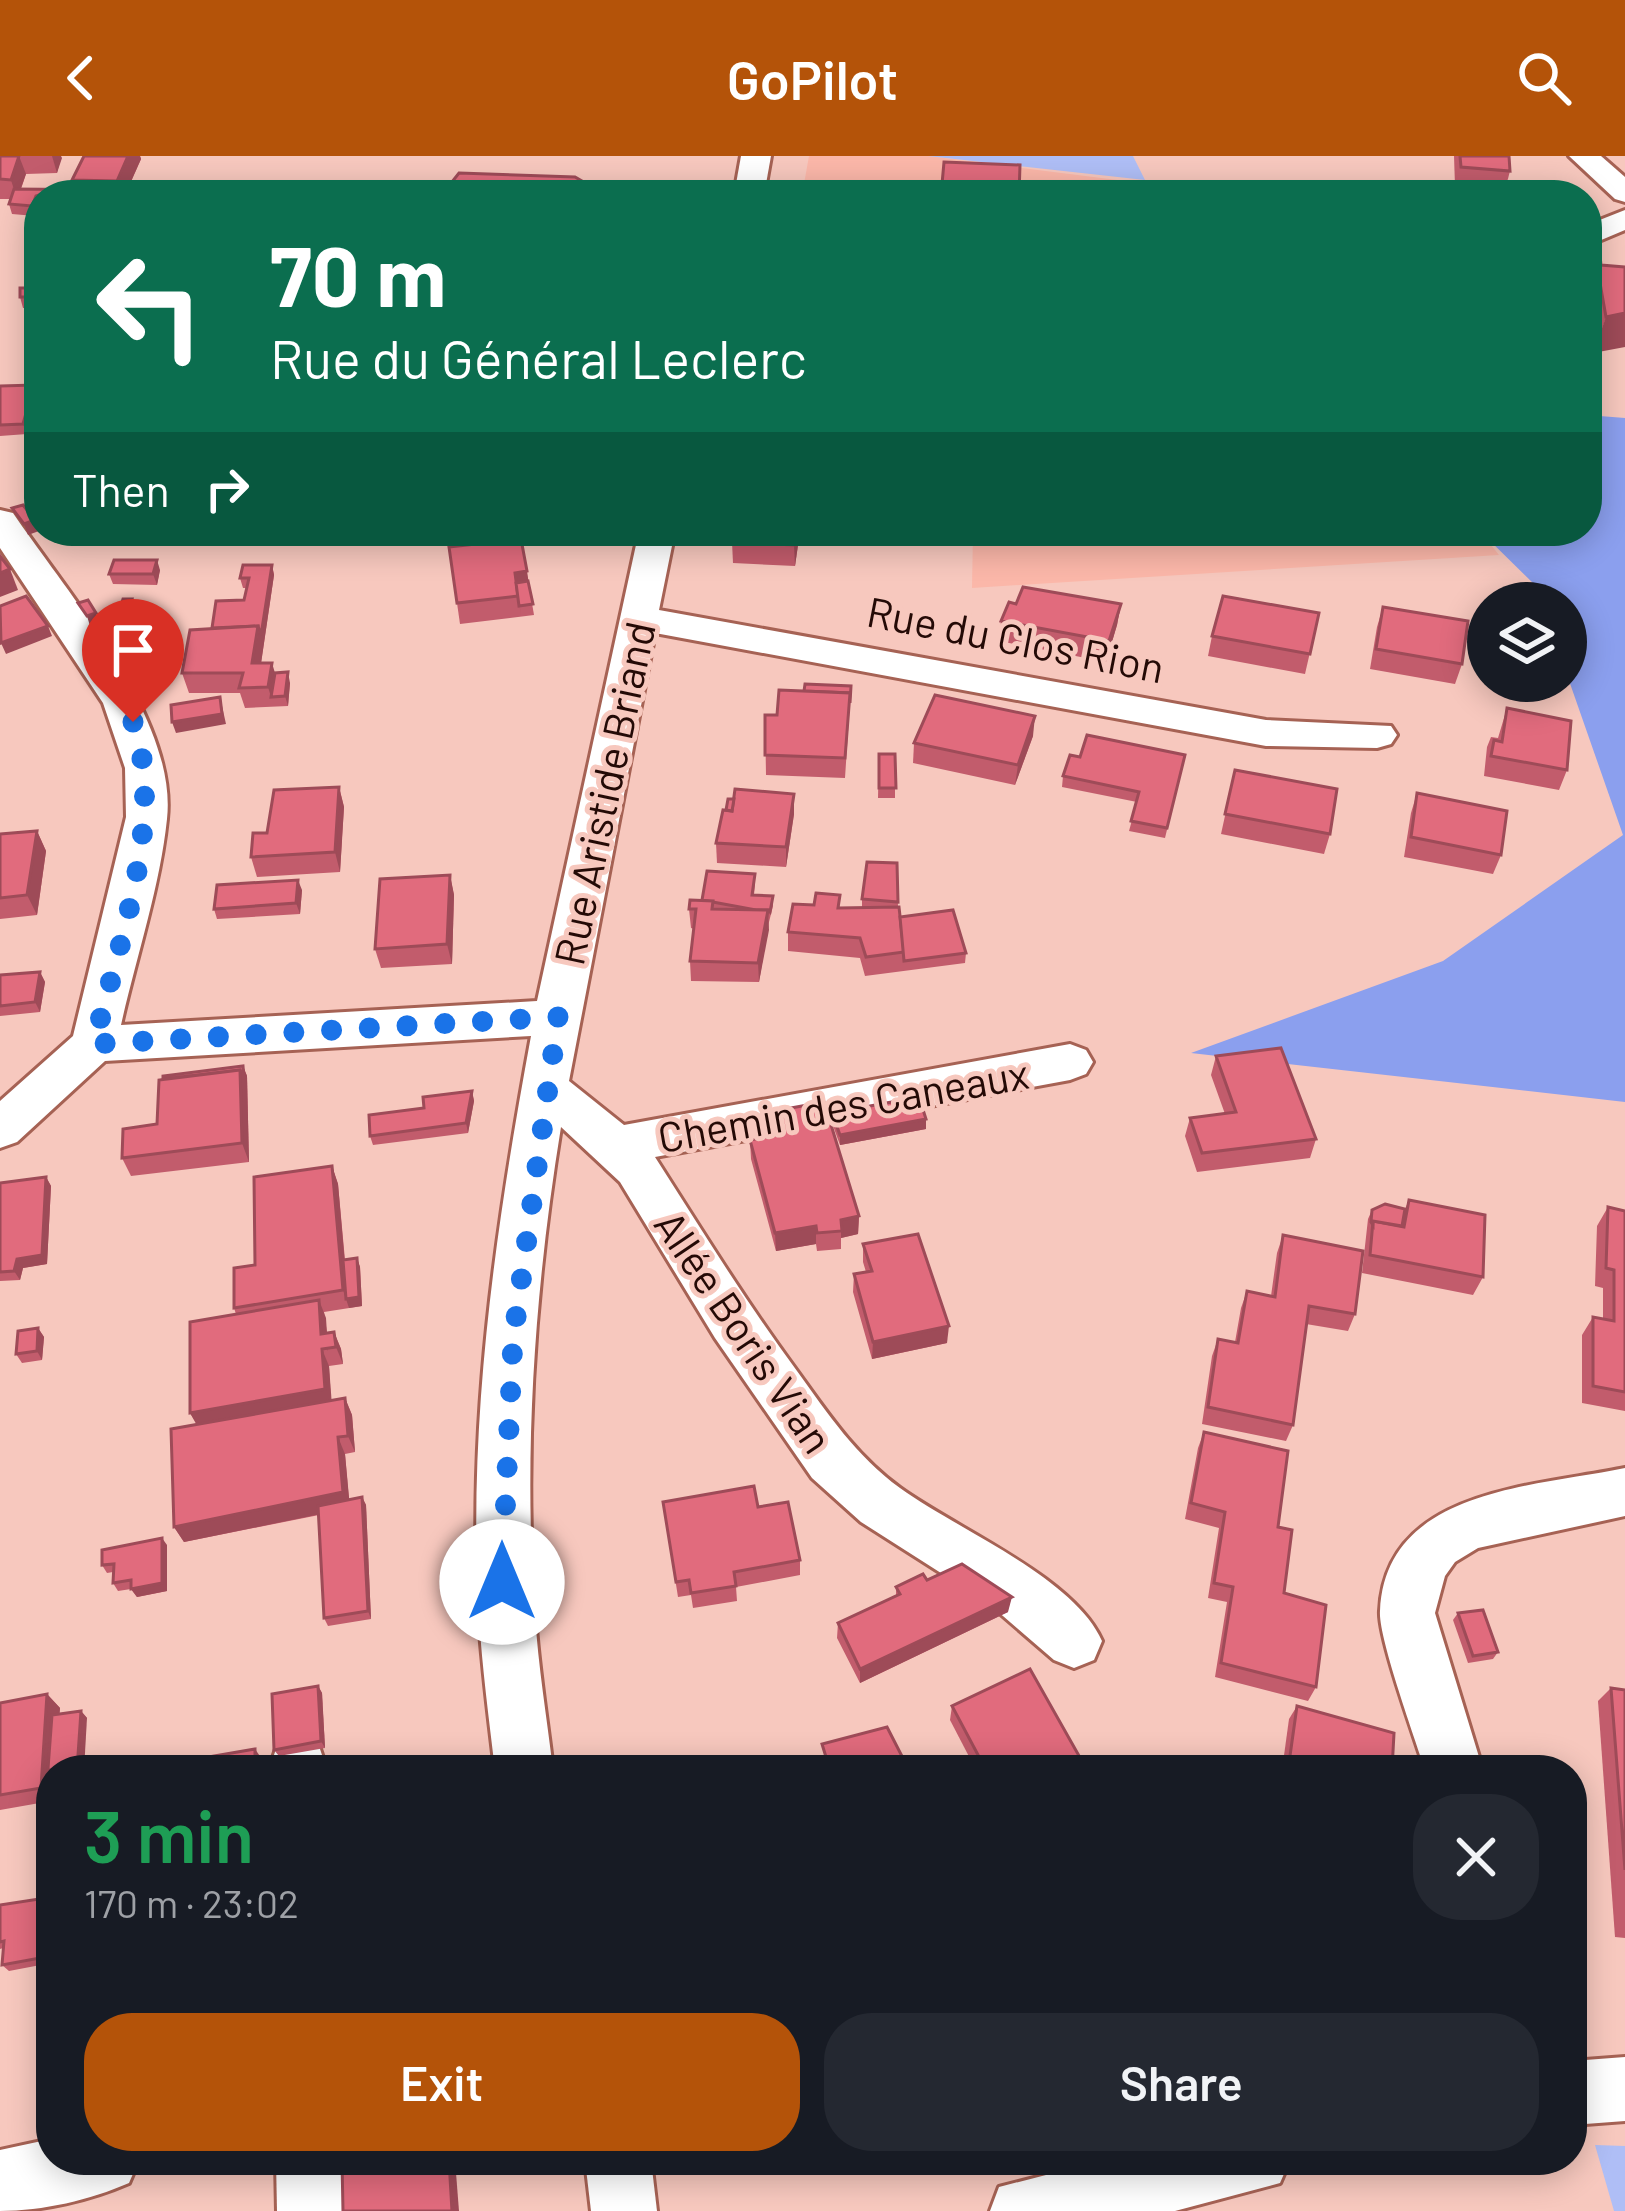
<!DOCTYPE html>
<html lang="en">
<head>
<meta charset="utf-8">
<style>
  :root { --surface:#171b24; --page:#242831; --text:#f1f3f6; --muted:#9ea1a6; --accent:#b45309 }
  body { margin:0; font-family:Barlow,sans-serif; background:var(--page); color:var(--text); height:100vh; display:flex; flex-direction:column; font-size:45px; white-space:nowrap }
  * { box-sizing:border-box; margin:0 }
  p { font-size:39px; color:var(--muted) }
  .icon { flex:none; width:66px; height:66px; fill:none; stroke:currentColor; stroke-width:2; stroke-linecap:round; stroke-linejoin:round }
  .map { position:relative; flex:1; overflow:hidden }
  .panel { position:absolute; left:36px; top:1599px; width:1551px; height:420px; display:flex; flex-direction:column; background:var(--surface); border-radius:48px; box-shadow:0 6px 30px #0003 }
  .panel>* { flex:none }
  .top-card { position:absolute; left:24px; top:24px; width:1578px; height:366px; border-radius:48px; box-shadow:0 6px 30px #0003; background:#0b6e4f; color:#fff; overflow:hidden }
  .controls { position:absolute; left:1467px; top:426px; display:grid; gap:24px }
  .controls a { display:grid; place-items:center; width:120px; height:120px; border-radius:50%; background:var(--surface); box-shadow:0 6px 30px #0003; font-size:60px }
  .pin { position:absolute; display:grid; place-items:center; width:102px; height:102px; color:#fff; margin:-123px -51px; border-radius:50% 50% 50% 0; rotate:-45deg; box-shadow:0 0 12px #0007 }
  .pin .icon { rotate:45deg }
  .me { position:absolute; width:132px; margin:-66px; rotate:0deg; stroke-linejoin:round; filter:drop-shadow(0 0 9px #0008) }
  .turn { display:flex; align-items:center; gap:42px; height:252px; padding:0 48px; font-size:54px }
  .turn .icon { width:156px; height:156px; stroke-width:2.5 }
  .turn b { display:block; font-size:84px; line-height:102px }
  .then { display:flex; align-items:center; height:114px; padding:0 48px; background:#0003; gap:24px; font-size:45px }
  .round { display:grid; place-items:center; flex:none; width:126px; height:126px; border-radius:48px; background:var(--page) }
  .summary { display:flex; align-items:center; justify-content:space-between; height:204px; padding:0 48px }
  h1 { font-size:72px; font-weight:600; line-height:90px; color:#1e9e55 }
  .button { display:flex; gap:24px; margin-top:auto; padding:24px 48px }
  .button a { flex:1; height:138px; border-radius:48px; background:var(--accent); color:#fff; font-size:48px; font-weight:600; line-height:138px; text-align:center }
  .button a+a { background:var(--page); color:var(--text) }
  header { display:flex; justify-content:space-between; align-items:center; height:156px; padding:0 48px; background:var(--accent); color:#fff; font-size:54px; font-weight:600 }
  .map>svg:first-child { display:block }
</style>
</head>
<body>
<header><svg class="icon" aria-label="back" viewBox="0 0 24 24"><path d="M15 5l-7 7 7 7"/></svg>GoPilot<svg class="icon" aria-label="search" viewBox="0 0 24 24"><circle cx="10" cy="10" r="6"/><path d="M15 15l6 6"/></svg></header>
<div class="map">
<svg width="1625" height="2055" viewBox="0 0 1625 2055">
  <rect width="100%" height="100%" fill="#f7c8be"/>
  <!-- built -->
  <g fill="#fbb7a9">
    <path d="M809 0H928L1236 39H802Z"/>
    <path d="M973 375H1480L1499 399 972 432Z"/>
  </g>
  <!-- green -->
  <g fill="#afbef6">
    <path d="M928 0H1133L1145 24Z"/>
    <path d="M1595 1989 1625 1990V2055H1614Z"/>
  </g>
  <!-- forest -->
  <path fill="#8b9fee" d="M1587 259 1625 262V946L1191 897 1443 805 1623 679 1566 516V447H1542L1536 430 1480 375H1587Z"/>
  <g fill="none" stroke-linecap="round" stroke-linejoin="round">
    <defs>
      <g id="minor">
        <path d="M741 0H771L764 39H734Z"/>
        <path d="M1569 0H1601L1625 21V46L1615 43Z"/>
        <path d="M1625 54V74L1587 90V69Z"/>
        <path d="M0 354 13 357C67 437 178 563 167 663 160 731 136 802 121 869L537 845 639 375H675L659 454 1266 564 1391 570 1397 579 1391 588 1377 592 1266 590 655 477 569 925 624 969 1070 888 1086 894 1093 906 1086 918 1070 924 655 1001C701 1073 746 1146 797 1215 828 1258 856 1300 900 1332 956 1373 1074 1421 1102 1485L1094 1504 1074 1512 1054 1504 988 1447 861 1366 812 1322 715 1182 620 1026 561 971C535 1131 523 1297 535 1458 538 1510 547 1562 553 1614H495C489 1563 482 1511 479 1460 467 1265 496 1070 531 880L105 905 17 986 0 992V945L73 880 126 661 125 612 103 547 0 392Z"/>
        <path d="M1625 1312V1360L1478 1392 1455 1406 1445 1420 1435 1457 1483 1614H1425C1415 1582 1378 1481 1380 1455 1385 1333 1534 1331 1625 1312Z"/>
        <path d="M298 1582 319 1590 327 1614H269L277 1590Z"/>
        <path d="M1625 1901V1965L1572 1969V1905Z"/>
        <path d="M51 1983V2004H139L129 2027C90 2044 43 2055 0 2055V1994Z"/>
        <path d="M276 2004H342L343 2055H277Z"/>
        <path d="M585 2004H651L657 2055H591Z"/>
        <path d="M1104 2004H1290L1280 2027 1175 2055H990L999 2031Z"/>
      </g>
    </defs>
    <!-- minor casing -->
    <use href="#minor" stroke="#a66254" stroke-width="6"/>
    <!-- minor -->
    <use href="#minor" fill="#fff" fill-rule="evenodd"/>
  </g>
  <!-- wall -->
  <g fill="#c25c6c">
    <path d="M0 0H61L57 17 26 18 21 33 75 34 72 24 84 0H140L141 3 125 39H39V52L35 60 12 58 9 48 10 43H0Z"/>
    <path d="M1454 0H1509L1510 15 1505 34 1455 30Z"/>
    <path d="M1587 89 1601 109 1625 111 1593 197 1587 162Z"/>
    <path d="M20 141 39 142 34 152H23Z"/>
    <path d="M0 230 38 239 27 278 0 280Z"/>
    <path d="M272 375H340L337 389H276Z"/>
    <path d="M800 375 795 410 733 407 732 386Z"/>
    <path d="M521 383 534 459 460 468 457 447Z"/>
    <path d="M272 409 274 419 261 507 290 527 288 550 245 552 240 537H189L182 517 212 472 244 444 247 432H243L240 422Z"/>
    <path d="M160 414 157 429 113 428 109 418Z"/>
    <path d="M1121 448 1117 469 1106 506 999 485 1001 465Z"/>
    <path d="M1383 451 1462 508 1455 528 1370 513 1377 471Z"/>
    <path d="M136 453 132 466 123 467 119 456Z"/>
    <path d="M1319 457 1305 518 1208 500 1212 480Z"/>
    <path d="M851 530 845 622 766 619 765 559H777L804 535Z"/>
    <path d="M1507 552 1567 614 1559 634 1484 620 1487 591 1491 581 1498 582Z"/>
    <path d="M1033 580 1015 629 913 607 914 587Z"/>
    <path d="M879 598H895V642H878Z"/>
    <path d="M1185 599 1165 682 1129 675 1137 646 1062 631 1063 620 1080 601Z"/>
    <path d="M1235 614 1330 678 1324 698 1221 678Z"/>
    <path d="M339 631 344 651 340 716 257 721 251 701 267 676Z"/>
    <path d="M1417 637 1501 699 1493 718 1404 701 1411 657Z"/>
    <path d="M726 654 794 658 786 711 717 707 716 687Z"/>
    <path d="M37 675 46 695 37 759 0 763V678Z"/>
    <path d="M897 707 898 751 900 761 966 797 965 807 865 820 860 802 788 795V776L839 752 862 751V743Z"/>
    <path d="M450 719 454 739 452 808 381 812 375 793Z"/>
    <path d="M755 728 754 739 773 740V750L769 766 759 826 691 825 690 805 694 773 691 772 689 753 702 744Z"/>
    <path d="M302 734 300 758 217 763 214 753Z"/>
    <path d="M40 816 45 826 40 856 0 860V819Z"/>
    <path d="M1216 900 1316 983 1310 1002 1197 1016 1185 980 1190 962 1225 958 1211 919Z"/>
    <path d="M243 910 247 920 249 1006 131 1020 122 1002 157 968Z"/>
    <path d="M472 935 474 945 468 977 373 989 370 980 424 952Z"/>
    <path d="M769 956 859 1060 858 1078 841 1082V1093L817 1095 816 1088 776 1095 751 1003 750 984 771 980Z"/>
    <path d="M832 957 926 963V973L840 989 832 967Z"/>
    <path d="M332 1010 338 1028 345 1104 357 1102 360 1111 362 1150 324 1156 327 1177 334 1176 341 1193 343 1208 329 1210 331 1245 345 1242 352 1259 355 1296 345 1298 349 1344 362 1341 366 1349 371 1463 328 1470 324 1462 319 1359 184 1386 174 1371 197 1268 190 1257 236 1158 234 1152 255 1109Z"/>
    <path d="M46 1021 51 1030 47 1108 23 1112 20 1124 0 1125V1027Z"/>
    <path d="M1409 1044 1483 1121 1473 1139 1362 1117 1368 1063 1372 1054 1405 1053Z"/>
    <path d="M1608 1051 1625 1055V1255L1582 1247V1179L1593 1161 1603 1163V1132L1595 1130 1597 1070Z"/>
    <path d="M1283 1079 1355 1158 1348 1175 1306 1168 1293 1269 1286 1285 1202 1268 1212 1200 1218 1183 1235 1186 1241 1152 1247 1135 1271 1140 1277 1097Z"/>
    <path d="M863 1088 947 1187 872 1203 853 1136 854 1118 866 1116 863 1106Z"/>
    <path d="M38 1172 44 1181 42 1204 22 1207 16 1198Z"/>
    <path d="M1204 1276 1278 1371 1284 1437 1316 1531 1308 1545 1215 1521 1227 1446 1208 1442 1219 1372 1185 1363 1198 1292Z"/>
    <path d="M663 1346 758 1351 800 1404V1419L736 1431 737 1445 693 1452 691 1439 678 1441Z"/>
    <path d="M167 1389V1435L137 1441 131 1433 118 1435 113 1427V1416L107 1417 102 1409Z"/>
    <path d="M927 1424 1008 1456 860 1527 837 1482 838 1467 896 1440V1431Z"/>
    <path d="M1458 1457 1498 1496 1493 1503 1468 1507 1453 1464Z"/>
    <path d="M318 1530 322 1537 325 1592 279 1600 274 1594Z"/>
    <path d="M1611 1532 1625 1534V1782L1615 1781 1598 1545Z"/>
    <path d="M47 1538 60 1552 59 1558 81 1555 87 1562 51 1614V1645L0 1654V1547Z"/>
    <path d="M952 1550 1087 1614H976L950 1564Z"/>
    <path d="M1297 1550 1392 1614H1282L1289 1563Z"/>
    <path d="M51 1691V1807L9 1815 2 1809 3 1792 0 1793V1749L46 1742Z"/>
  </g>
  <!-- shaded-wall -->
  <g fill="#9e4b58">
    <path d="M19 0 26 18 17 43 11 24Z"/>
    <path d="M52 0H61L62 2 57 17Z"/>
    <path d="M128 0H140L141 3 125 39H121L117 25Z"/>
    <path d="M36 40 39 52 35 60 32 50Z"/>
    <path d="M35 132 39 142 34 152 31 141Z"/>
    <path d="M1625 157V191L1593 197 1606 161Z"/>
    <path d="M34 229 38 239 27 278 23 268Z"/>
    <path d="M35 364 39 375 28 379 24 368Z"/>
    <path d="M797 375H800L795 410 794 389Z"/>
    <path d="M157 404 160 414 157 429 153 418Z"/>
    <path d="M272 409 274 419 258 528 252 507Z"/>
    <path d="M10 413 18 434 0 441V417Z"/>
    <path d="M527 415 530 436 518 437 521 460 515 417Z"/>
    <path d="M132 443 136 453 132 466 128 456Z"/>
    <path d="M1121 448 1117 469 1106 506 1109 485Z"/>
    <path d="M96 457 100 467 90 470 87 460Z"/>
    <path d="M48 470 52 480 6 498 1 487Z"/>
    <path d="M272 507 278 527 271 541 274 551 268 531Z"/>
    <path d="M288 516 290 527 288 550 285 540Z"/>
    <path d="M220 541 226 568 176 577 172 566Z"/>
    <path d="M1035 560 1033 580 1015 629 1018 609Z"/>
    <path d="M339 631 344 651 340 716 335 696Z"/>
    <path d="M794 638V658L786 711V691Z"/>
    <path d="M37 675 46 695 37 759 27 739Z"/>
    <path d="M450 719 454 739 452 808 447 788Z"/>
    <path d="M298 724 302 734 300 758 296 747Z"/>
    <path d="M768 754 769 774 759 826 758 807Z"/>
    <path d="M40 816 45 826 40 856 35 846Z"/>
    <path d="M243 910 247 920 249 1006 242 987 240 914Z"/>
    <path d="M472 935 474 945 468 977 466 967Z"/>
    <path d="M926 963V973L840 989V979Z"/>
    <path d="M332 1010 338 1028 348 1143 357 1102 360 1111 362 1150 349 1152 343 1134Z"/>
    <path d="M46 1021 51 1030 47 1108 23 1112 20 1124 14 1115 17 1103Z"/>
    <path d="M859 1060 858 1078 841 1082V1064Z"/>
    <path d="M816 1070V1088L776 1095 775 1077Z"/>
    <path d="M319 1144 326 1162 328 1195 321 1178Z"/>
    <path d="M949 1170 947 1187 872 1203 873 1186Z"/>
    <path d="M38 1172 44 1181 42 1204 37 1195Z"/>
    <path d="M334 1176 341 1193 343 1208 336 1191Z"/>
    <path d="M322 1193 329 1210 332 1250 199 1273 190 1257Z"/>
    <path d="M345 1242 352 1259 355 1296 348 1280Z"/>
    <path d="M338 1281 345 1298 350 1352 184 1386 174 1371Z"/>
    <path d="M362 1341 366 1349 371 1463 368 1455Z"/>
    <path d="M162 1382 167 1389V1435L137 1441 131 1433Z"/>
    <path d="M1012 1441 1008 1456 860 1527V1513Z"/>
    <path d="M318 1530 322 1537 325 1592 321 1585Z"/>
    <path d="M47 1538 60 1552 56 1614 47 1626 51 1630V1642L41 1632Z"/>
    <path d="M81 1555 87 1562 84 1614H77Z"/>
    <path d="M255 1593 264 1606V1614H255Z"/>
    <path d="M449 2004H455L459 2055H452Z"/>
  </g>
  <!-- building -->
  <g fill="#e16b7d" stroke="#9e4b58" stroke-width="3">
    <path d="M0 0H19L11 24 0 23Z"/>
    <path d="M84 0H128L117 25 72 24Z"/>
    <path d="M1460 0H1509L1510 15 1461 11Z"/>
    <path d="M944 6 1020 9 1019 39H941Z"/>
    <path d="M459 17 575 21 606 39H450L451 36H444Z"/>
    <path d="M14 33 119 34 117 39H39L36 40 32 50 9 48Z"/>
    <path d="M1587 89 1599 90 1601 109 1625 111V157L1606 161 1600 127H1587Z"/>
    <path d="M20 132H35L31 141H20Z"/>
    <path d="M34 229 23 268 0 269V230Z"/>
    <path d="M23 349 35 364 24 368 12 352Z"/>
    <path d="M735 375H797L794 389 732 386Z"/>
    <path d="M521 383 527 415 515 417 518 440 457 447 449 391Z"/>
    <path d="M0 400 10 413 0 417Z"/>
    <path d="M114 404H157L153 418H109Z"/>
    <path d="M243 409H272L261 479 258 470 212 472 216 445 244 444 249 422H240Z"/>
    <path d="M528 425 533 448 519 450 516 427Z"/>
    <path d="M1023 431 1121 448 1109 485 1001 465 1009 446 1016 448Z"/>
    <path d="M26 440 48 470 1 487 0 450Z"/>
    <path d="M1223 440 1319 457 1310 498 1212 480Z"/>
    <path d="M123 443H132L128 456H119Z"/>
    <path d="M88 444 96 457 87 460 78 447Z"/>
    <path d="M1383 451 1468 465 1462 508 1376 493Z"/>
    <path d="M258 470 252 507H272L268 531 239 532 243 517H182L190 474Z"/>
    <path d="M288 516 285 540 271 541 275 517Z"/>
    <path d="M805 528 851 530 850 547V537L804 535Z"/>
    <path d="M779 534 850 537 845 602 765 599V559H777Z"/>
    <path d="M935 539 1035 560 1018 609 914 587Z"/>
    <path d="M220 541 222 558 172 566 171 549Z"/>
    <path d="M1507 552 1571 565 1567 614 1491 600 1494 584 1502 586Z"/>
    <path d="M1087 579 1185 599 1167 672 1131 665 1139 636 1063 620 1070 599 1080 601Z"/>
    <path d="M879 598H895L896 632H879Z"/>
    <path d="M1235 614 1337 633 1330 678 1225 658Z"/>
    <path d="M339 631 335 696 251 701 253 677H267L274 634Z"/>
    <path d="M735 633 794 638 786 691 716 687 723 654 732 655Z"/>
    <path d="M1417 637 1507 655 1501 699 1411 681Z"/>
    <path d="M728 643H734L732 655 726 654Z"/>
    <path d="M37 675 27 739 0 742V678Z"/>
    <path d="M867 706 897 707 898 746 862 743Z"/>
    <path d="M707 715 755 718 752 739 773 740 770 756 768 754H756L702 744Z"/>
    <path d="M450 719 447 788 375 793 380 723Z"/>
    <path d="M298 724 296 747 214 753 217 729Z"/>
    <path d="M816 737 840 739 838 752 899 751 904 796 866 801 860 782 788 776 793 748 814 749Z"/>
    <path d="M690 744 713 745 712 753 768 754 758 807 690 805 696 753H689Z"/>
    <path d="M953 754 966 797 904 805 900 761Z"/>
    <path d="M40 816 35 846 0 850V819Z"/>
    <path d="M1281 892 1316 983 1202 997 1190 962 1236 956 1216 900Z"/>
    <path d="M243 910 244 923 240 914 163 923V920Z"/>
    <path d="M240 914 242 987 122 1002 123 973 157 968 159 924Z"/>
    <path d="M472 935 466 967 370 980 369 959 424 952 423 941Z"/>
    <path d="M919 941 926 963 840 979 832 957Z"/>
    <path d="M824 946 859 1060 841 1064 842 1075 817 1077 816 1070 775 1077 750 984 775 979 769 956Z"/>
    <path d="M332 1010 343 1134 234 1152V1112L255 1109 254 1021Z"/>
    <path d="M46 1021 42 1099 17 1103 14 1115 0 1116V1027Z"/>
    <path d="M1409 1044 1485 1059 1483 1121 1370 1099 1373 1065 1404 1071Z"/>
    <path d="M1385 1048 1405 1053 1402 1070 1373 1065V1069L1371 1066 1372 1054Z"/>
    <path d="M1608 1051 1625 1055V1236L1593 1230V1161L1614 1165V1114L1606 1112Z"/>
    <path d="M918 1078 949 1170 873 1186 854 1118 872 1115 863 1088Z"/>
    <path d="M1283 1079 1363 1095 1355 1158 1309 1150 1293 1269 1208 1251 1218 1183 1238 1187 1247 1135 1275 1141Z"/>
    <path d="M357 1102 359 1141 346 1143 343 1104Z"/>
    <path d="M319 1144 321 1178 334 1176 336 1191 322 1193 325 1233 190 1257V1166Z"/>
    <path d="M38 1172 37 1195 16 1198 18 1175Z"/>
    <path d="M345 1242 348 1280 338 1281 343 1336 174 1371 171 1273Z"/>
    <path d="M1204 1276 1288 1295 1278 1371 1292 1374 1284 1437 1326 1449 1316 1531 1221 1507 1233 1431 1214 1427 1225 1356 1191 1347Z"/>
    <path d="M754 1330 758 1351 788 1346 800 1404 734 1416 736 1430 691 1437 689 1424 676 1426 663 1346Z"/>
    <path d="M362 1341 368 1455 324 1462 318 1350Z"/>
    <path d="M162 1382V1427L131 1433V1424L113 1427 114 1408 102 1409V1394Z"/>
    <path d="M962 1408 1012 1441 860 1513 838 1467 900 1438 896 1431 923 1418 927 1424Z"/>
    <path d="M1483 1454 1498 1496 1473 1500 1458 1457Z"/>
    <path d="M1030 1513 1087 1614H986L952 1550Z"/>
    <path d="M318 1530 321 1585 274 1594 272 1538Z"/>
    <path d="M1611 1532 1625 1534V1714Z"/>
    <path d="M47 1538 41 1632 0 1639V1547Z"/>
    <path d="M1297 1550 1394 1577 1392 1614H1288Z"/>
    <path d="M81 1555 77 1614H51V1626H47L52 1559Z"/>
    <path d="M887 1571 909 1614H830L822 1588Z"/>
    <path d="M255 1593V1614H156V1610Z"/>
    <path d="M48 1691H51V1800L2 1809 4 1785 0 1786V1749L46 1742Z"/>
    <path d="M342 2004H449L452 2055H343Z"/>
  </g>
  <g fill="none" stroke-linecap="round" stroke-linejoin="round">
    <!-- route -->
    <path stroke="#1a73e8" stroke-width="21" stroke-dasharray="0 37.8" d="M133 566C167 660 117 793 94 888L558 861 513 1183 502 1426"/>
  </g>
  <g text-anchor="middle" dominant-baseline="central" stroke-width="10" stroke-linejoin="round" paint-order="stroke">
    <!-- street labels -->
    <g font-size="42" fill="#240a06" stroke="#f7c8be">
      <text transform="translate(1016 482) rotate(11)">Rue du Clos Rion</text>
      <text transform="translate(603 637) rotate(-78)">Rue Aristide Briand</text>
      <text transform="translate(843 948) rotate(-10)">Chemin des Caneaux</text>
      <text transform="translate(745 1175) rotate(56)">Allée Boris Vian</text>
    </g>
  </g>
</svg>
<div class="controls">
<a><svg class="icon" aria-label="layers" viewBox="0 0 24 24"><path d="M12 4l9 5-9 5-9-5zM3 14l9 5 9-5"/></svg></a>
</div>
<div class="pin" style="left:133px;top:566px;background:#d93025"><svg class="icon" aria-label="arrive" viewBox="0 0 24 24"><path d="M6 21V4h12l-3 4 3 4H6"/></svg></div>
<svg class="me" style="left:502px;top:1426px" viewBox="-20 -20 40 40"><circle r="19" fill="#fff"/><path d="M0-13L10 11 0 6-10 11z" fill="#1a73e8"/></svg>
<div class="top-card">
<div class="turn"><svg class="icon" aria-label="left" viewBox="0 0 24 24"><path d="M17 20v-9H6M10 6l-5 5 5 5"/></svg><div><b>70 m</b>Rue du Général Leclerc</div></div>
<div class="then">Then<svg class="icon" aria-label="right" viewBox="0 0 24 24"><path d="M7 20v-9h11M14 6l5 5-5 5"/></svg></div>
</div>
<section class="panel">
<div class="summary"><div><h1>3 min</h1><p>170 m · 23:02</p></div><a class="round"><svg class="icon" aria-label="close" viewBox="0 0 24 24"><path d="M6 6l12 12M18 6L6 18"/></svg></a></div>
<div class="button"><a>Exit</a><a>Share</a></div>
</section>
</div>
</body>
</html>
